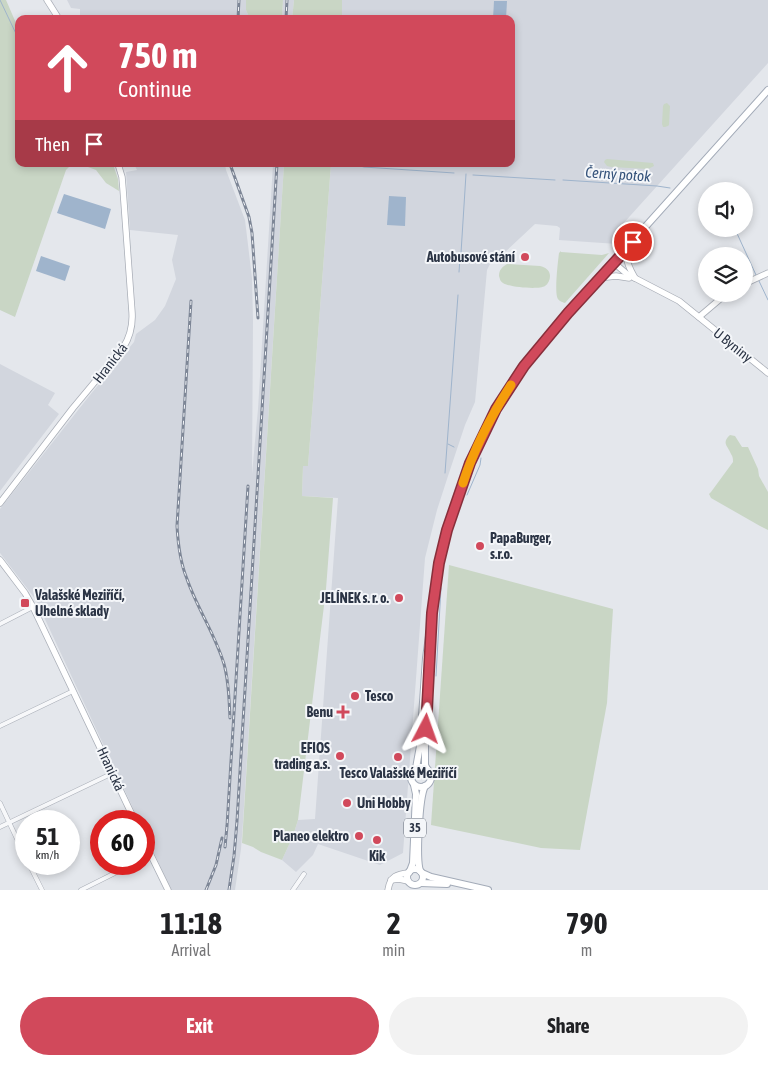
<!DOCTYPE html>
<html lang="en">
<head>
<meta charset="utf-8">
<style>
  :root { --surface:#fff; --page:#f2f2f2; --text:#202124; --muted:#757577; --accent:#d1495b }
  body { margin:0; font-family:"Asap Condensed",sans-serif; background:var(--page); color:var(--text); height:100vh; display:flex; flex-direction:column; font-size:19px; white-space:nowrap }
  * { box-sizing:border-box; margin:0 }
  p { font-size:16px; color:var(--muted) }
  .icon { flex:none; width:28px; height:28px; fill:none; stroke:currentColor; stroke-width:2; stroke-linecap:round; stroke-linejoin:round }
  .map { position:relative; height:890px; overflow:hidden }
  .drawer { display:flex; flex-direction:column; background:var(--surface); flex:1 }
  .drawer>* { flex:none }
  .top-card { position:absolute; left:15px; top:15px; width:500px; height:152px; border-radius:10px; box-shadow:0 2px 8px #0003; background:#d1495b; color:#fff; overflow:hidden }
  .controls { position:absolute; left:698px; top:182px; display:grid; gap:10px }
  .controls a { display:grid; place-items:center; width:55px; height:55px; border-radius:50%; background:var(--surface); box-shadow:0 2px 8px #0003; font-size:25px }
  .speed { position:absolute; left:15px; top:810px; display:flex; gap:10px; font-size:25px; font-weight:700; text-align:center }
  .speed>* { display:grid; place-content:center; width:65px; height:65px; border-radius:50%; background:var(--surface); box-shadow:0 2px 8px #0003; line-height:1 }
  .speed small { font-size:12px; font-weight:400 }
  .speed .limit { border:8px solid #d22; background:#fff; color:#111 }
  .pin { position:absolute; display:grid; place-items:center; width:42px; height:42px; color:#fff; margin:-21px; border:2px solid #fff; border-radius:50%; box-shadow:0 1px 5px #0007 }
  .me { position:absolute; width:55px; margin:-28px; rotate:4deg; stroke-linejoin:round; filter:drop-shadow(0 0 4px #0008) }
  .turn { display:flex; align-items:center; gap:18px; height:105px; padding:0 20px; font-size:22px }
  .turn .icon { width:65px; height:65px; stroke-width:2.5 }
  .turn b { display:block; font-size:35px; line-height:42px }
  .then { display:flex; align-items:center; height:48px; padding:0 20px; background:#0003; gap:10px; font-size:19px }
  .eta { display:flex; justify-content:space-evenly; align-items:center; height:85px; text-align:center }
  .eta b { font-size:30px; font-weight:700; line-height:35px }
  .button { display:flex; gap:10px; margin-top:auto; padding:10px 20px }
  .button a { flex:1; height:58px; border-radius:30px; background:var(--accent); color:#fff; font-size:20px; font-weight:700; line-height:58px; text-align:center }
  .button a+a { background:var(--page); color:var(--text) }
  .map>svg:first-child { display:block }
</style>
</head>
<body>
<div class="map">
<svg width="768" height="890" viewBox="0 0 768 890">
  <rect width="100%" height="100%" fill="#e4e7ec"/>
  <!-- built -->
  <g fill="#d2d6de">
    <path d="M67 0H246V10L250 19H80V9L71 8Z"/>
    <path d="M283 0H294L292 19H282Z"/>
    <path d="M342 0H768V63L621 226 625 232 617 244 559 240 560 228 557 226 535 224 502 255 491 262 487 270 475 402 465 425 448 476 437 510 425 558 403 853 380 865 318 844 313 855 296 872 282 860 293 836 298 820 315 819 338 498 302 496 303 465 308 466 331 164H511V19H342Z"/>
    <path d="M134 164H225L226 170 245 220 252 278 253 320 252 474 258 409 273 164H284L243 822 241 849 235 890H171L144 831V821H139L36 600 0 553V509L90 395 134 342 136 334 155 320 165 306 176 279 172 260 178 235 130 230 126 172 137 170Z"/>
    <path d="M0 364 55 393 48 405 59 414 0 491Z"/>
  </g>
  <!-- green -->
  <g fill="#c9d6c5">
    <path d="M0 0H6L19 30V164H77L70 166 66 170 15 317 0 310Z"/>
    <path d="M246 0H283L282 19H250L246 10Z"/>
    <path d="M294 0H342V19H292Z"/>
    <path d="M667 103 670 106 669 125 668 126 665 127H663L662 124 663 106 664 104Z"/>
    <path d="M607 159 653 163 654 166 648 169 611 167 607 166 604 162 605 160Z"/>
    <path d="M80 164H113L118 179 119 191 106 183 96 170Z"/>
    <path d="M284 164H331L308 466H303L302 496 333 498 326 589 298 820 293 836 282 860 261 852 253 847 242 843Z"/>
    <path d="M561 251V252L602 255 609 253 565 303C563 302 560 302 558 299 554 294 558 261 559 253Z"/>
    <path d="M507 264 540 266C545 267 550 270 550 276 550 280 548 284 545 286 539 290 508 287 503 283 500 281 500 279 499 276 499 270 502 267 507 264Z"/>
    <path d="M730 435 735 436 742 447H748L758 469 759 476 768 492V530L760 526 711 498 709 494 711 492 733 462C733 459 733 457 731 454 728 446 721 443 730 435Z"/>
    <path d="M449 565 613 609 607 703 580 850 541 848 431 825Z"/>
  </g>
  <!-- water -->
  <g fill="#9fb4cc">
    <path d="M494 1H507L506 19H493Z"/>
    <path d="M64 194 111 209 105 229 57 213Z"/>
    <path d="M389 196 406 197 405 226 387 225Z"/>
    <path d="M41 256 70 266 65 281 36 271Z"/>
  </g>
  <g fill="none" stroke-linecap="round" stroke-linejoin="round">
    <!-- stream -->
    <g stroke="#9fb4cc" stroke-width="1">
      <path d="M0 0 19 40"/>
      <path d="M353 164 364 167 454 173"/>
      <path d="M473 175 555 180"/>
      <path d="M563 180 657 186 670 188"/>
      <path d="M735 229 756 275"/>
      <path d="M461 253 466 174"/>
      <path d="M459 272 460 258"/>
      <path d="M759 281 768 300"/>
      <path d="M448 444 454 447"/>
      <path d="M445 473 458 295"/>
      <path d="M467 495 480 465 481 458"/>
      <path d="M436 676 441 588"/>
    </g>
    <defs>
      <g id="street">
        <path d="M0 624 33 607"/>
        <path d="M0 726 73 691"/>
        <path d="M0 803 26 858"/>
        <path d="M0 827 113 773"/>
        <path d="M144 858 150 855"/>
        <path d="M29 864 42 890"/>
        <path d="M81 890 133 864"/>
        <path d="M293 890 304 874"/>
      </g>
      <g id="secondary">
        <path d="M47 0 59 19"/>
        <path d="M631 245C630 247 628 250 627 253 625 261 631 271 635 278"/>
        <path d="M613 262 627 274 679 301 768 373"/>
        <path d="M599 278 616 276 629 278"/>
        <path d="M744 284 768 273"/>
        <path d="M699 317 726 294"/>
        <path d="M0 503 73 408 123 348C130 337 133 326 132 312L123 189 122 177 118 164"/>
        <path d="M0 560 25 593 33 607 135 821"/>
        <path d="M144 841 168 890"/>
        <path d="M391 880 399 879 408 881"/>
        <path d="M388 890C390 876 397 874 409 873"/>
      </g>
      <g id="primary">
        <circle cx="421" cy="777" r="10"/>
        <path d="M416 768 420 746 426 658 439 563 447 530 470 463 496 409 524 366 568 313 768 90"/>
        <path d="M427 769 425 765V746L431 644"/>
        <circle cx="415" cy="877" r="8"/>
        <path d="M410 871 413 863 416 794 414 785"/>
        <path d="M420 871C416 858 419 797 425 786"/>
        <path d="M422 873 431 877 488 890"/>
        <path d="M421 883 447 884"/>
      </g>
    </defs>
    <!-- street casing -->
    <use href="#street" stroke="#a9aeb7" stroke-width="5"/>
    <!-- secondary casing -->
    <use href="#secondary" stroke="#a9aeb7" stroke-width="7"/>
    <!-- primary casing -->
    <use href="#primary" stroke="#a3abb8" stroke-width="8"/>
    <!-- street -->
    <use href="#street" stroke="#f7f8fa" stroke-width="4"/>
    <!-- secondary -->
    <use href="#secondary" stroke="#fff" stroke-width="5.5"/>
    <!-- primary -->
    <use href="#primary" stroke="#fff" stroke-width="6"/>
    <defs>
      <g id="rail">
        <path d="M238 19 239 0"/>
        <path d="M286 19 287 0"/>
        <path d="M230 164 249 217 252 233 258 318"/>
        <path d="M191 301 177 526C178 544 180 562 187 579 197 608 215 634 224 664 229 682 229 699 230 718"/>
        <path d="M225 847 227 826 248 486"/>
        <path d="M206 890 216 865 222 838"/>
        <path d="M229 890 234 856 237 821 277 164"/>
      </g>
    </defs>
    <!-- rail casing -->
    <use href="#rail" stroke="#7d8696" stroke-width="3"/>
    <!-- rail -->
    <use href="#rail" stroke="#f4f6f9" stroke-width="1" stroke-dasharray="4" stroke-linecap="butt"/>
  </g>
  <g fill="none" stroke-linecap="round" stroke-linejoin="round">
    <defs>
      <path id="route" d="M426 729 432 613 439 563 447 530 470 463 496 409 524 366 568 313 633 242"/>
    </defs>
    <!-- route casing -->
    <use href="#route" stroke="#882f3b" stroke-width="12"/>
    <!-- route -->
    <use href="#route" stroke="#d1495b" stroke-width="9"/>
    <!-- slow -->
    <path stroke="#f59e0b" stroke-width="9" d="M463 483C474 449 491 416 511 385"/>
  </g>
  <!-- markers -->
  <g fill="#d1495b" stroke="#f4f6f9" stroke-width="2">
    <circle cx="525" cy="257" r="5"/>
    <circle cx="480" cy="546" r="5"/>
    <circle cx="399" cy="598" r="5"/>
    <rect x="20" y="598" width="10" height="10" rx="2.5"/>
    <circle cx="355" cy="696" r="5"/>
    <path d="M340.5 704.5h5v5h5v5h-5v5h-5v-5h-5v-5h5z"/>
    <circle cx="340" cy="756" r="5"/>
    <circle cx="398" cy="757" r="5"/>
    <circle cx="347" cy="803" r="5"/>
    <circle cx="359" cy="836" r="5"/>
    <circle cx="377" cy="840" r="5"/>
  </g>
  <g text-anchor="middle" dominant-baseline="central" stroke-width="4" stroke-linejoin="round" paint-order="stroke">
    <!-- shield labels -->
    <rect fill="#f4f6f9" stroke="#676e7b" stroke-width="1" x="404" y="818.5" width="22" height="19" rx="4"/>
    <g font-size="12" font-weight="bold" fill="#2b3445">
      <text x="415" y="828">35</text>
    </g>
    <!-- poi labels -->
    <g font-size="14" font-weight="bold" fill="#2b3445" stroke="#f4f6f9" text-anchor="end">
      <text x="515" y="257">Autobusové stání</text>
      <text x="490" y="538" text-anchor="start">PapaBurger,<tspan x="490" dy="16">s.r.o.</tspan></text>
      <text x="35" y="595" text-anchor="start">Valašské Meziříčí,<tspan x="35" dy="16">Uhelné sklady</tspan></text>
      <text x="389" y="598">JELÍNEK s. r. o.</text>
      <text x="365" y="696" text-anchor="start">Tesco</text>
      <text x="333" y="712">Benu</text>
      <text x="330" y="748">EFIOS<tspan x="330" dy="16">trading a.s.</tspan></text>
      <text x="398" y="773" text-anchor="middle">Tesco Valašské Meziříčí</text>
      <text x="357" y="803" text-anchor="start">Uni Hobby</text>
      <text x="349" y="836">Planeo elektro</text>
      <text x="377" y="856" text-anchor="middle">Kik</text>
    </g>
    <!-- street labels -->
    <g font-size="14" fill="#2b3445" stroke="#f4f6f9">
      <text transform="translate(733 345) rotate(39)">U Byniny</text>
      <text transform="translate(110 363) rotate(-52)">Hranická</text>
      <text transform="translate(111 769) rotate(65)">Hranická</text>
    </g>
    <!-- water labels -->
    <g font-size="15" font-style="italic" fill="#34527a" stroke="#f4f6f9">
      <text transform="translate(618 174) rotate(4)">Černý potok</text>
    </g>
  </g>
</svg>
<div class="controls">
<a><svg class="icon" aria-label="sound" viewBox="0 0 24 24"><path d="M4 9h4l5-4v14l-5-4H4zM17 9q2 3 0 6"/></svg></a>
<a><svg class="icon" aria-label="layers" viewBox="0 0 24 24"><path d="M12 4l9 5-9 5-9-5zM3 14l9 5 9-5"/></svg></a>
</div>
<div class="speed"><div>51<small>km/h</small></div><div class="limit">60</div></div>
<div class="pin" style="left:633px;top:242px;background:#d93025"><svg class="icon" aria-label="arrive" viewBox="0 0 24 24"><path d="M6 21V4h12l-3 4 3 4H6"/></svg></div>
<svg class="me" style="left:426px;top:729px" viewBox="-20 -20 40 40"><path d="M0-17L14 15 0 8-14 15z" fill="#d1495b" stroke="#fff" stroke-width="4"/></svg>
<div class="top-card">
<div class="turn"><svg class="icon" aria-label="ahead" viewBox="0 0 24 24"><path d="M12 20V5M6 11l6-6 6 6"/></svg><div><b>750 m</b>Continue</div></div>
<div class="then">Then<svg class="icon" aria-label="arrive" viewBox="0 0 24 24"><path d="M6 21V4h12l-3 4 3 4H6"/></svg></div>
</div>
</div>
<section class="drawer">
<div class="eta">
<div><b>11:18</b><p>Arrival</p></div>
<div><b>2</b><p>min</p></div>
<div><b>790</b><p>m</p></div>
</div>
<div class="button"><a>Exit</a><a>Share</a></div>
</section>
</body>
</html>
